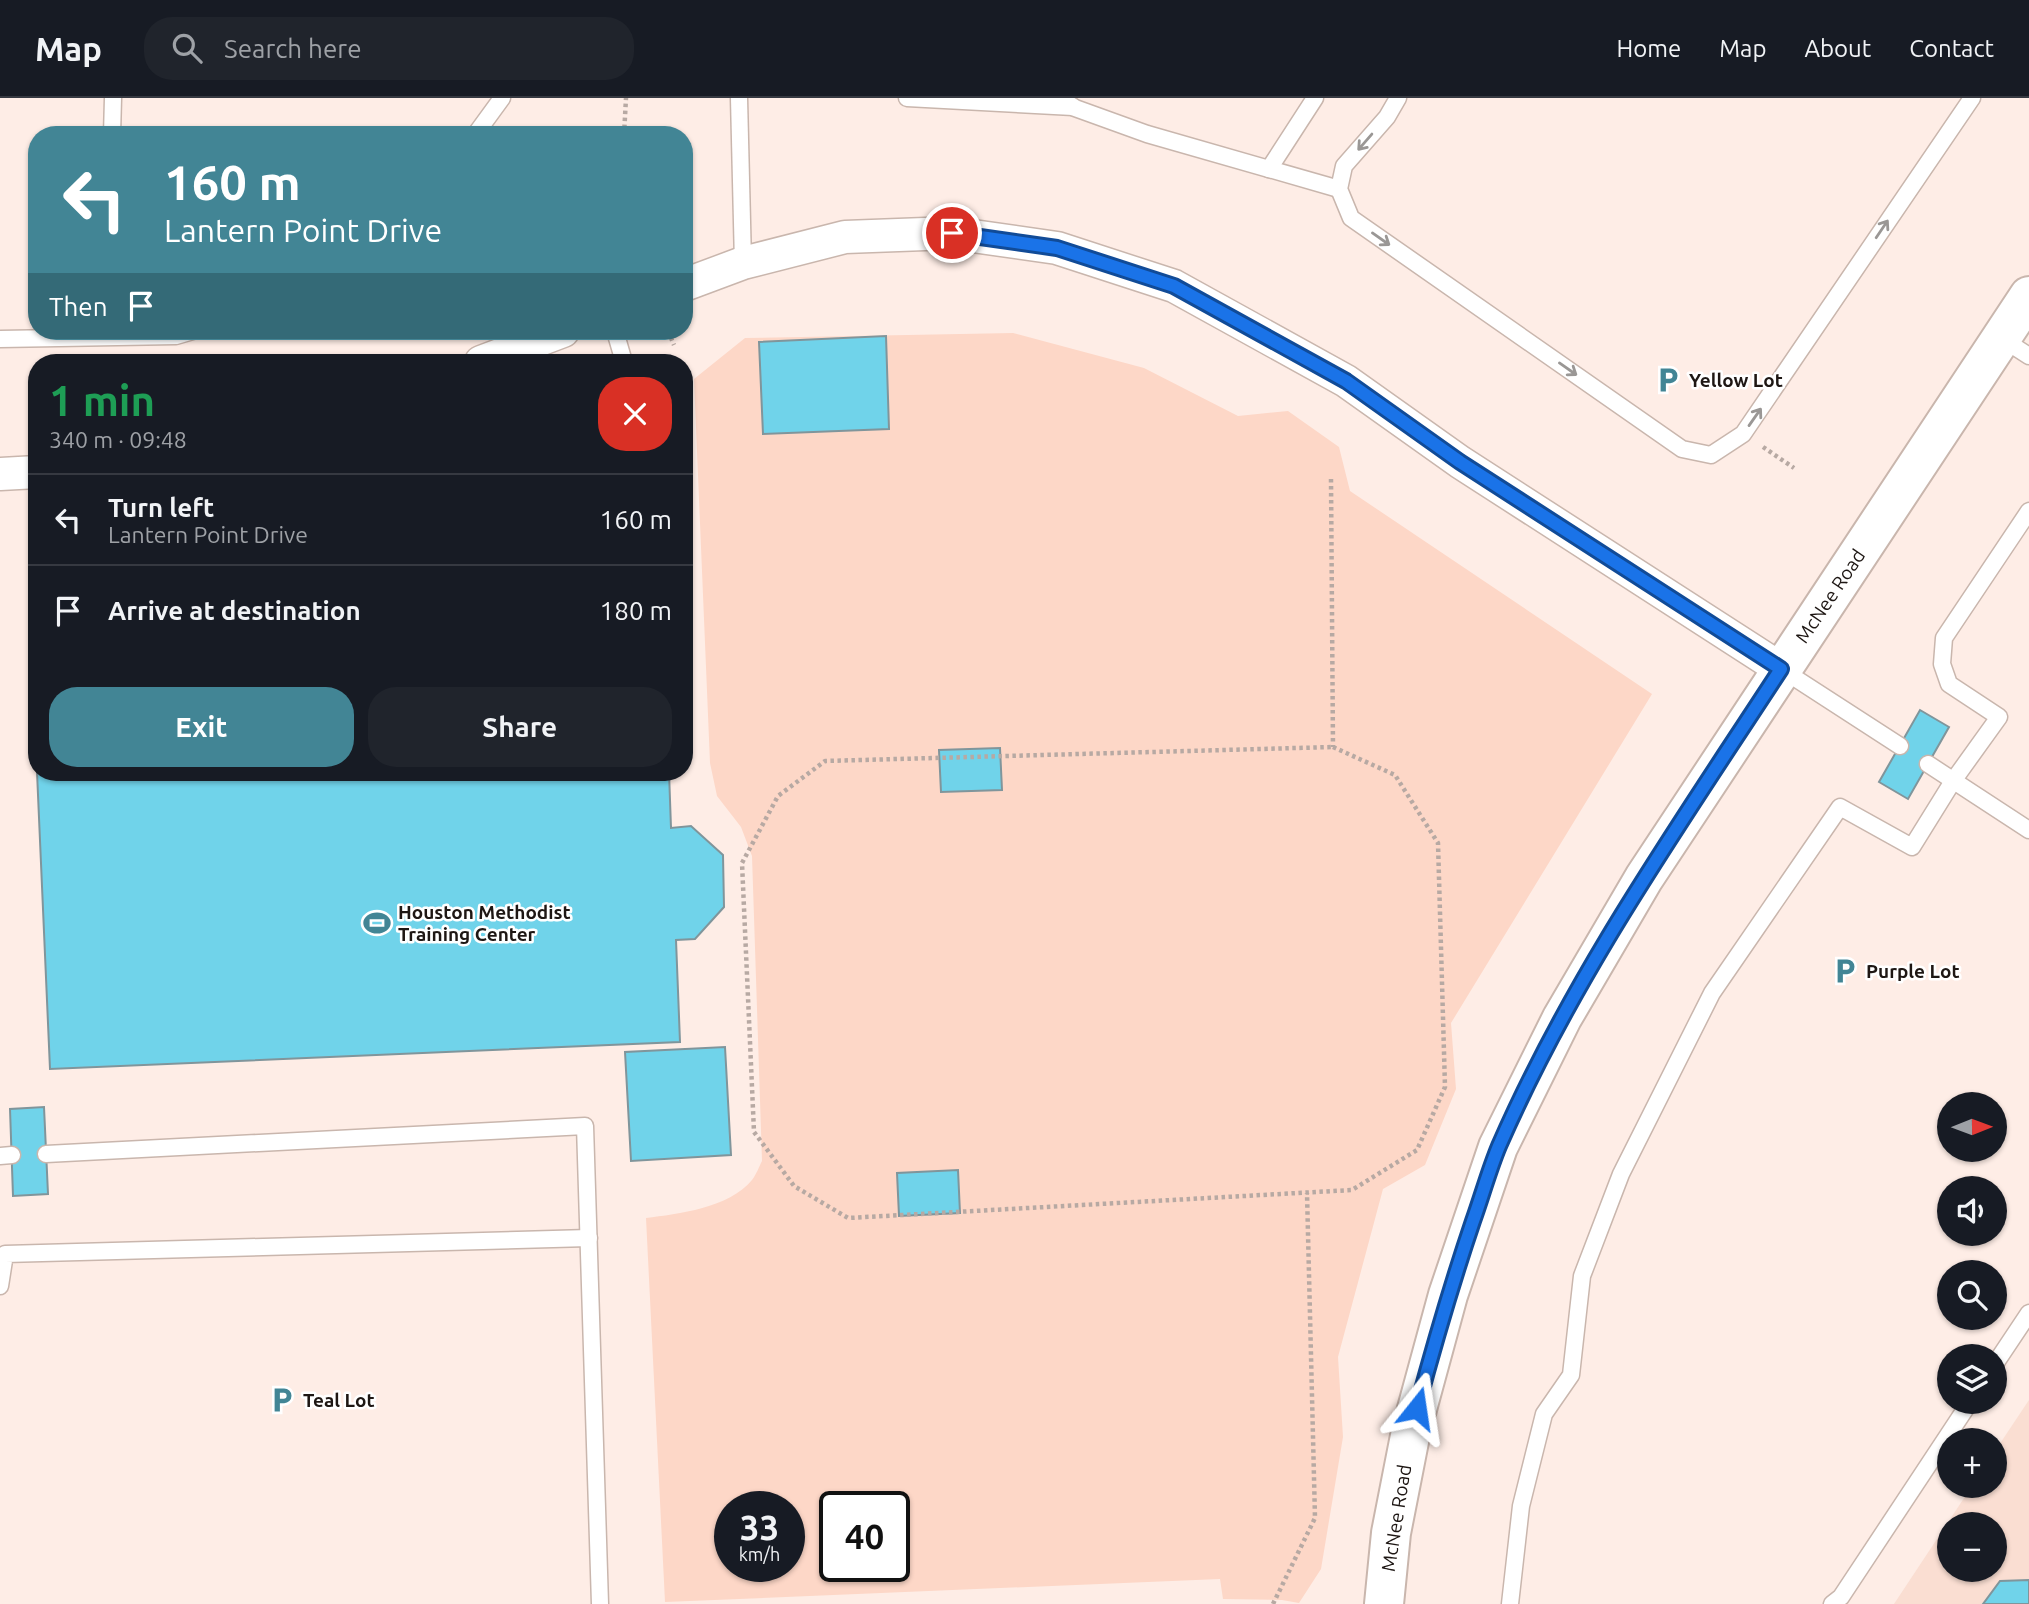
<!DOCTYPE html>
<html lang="en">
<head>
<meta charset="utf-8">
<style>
  :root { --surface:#171b24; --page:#20242c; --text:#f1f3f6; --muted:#9ea1a6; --line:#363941; --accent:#428595 }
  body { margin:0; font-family:Ubuntu,sans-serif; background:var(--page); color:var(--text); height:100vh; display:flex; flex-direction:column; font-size:26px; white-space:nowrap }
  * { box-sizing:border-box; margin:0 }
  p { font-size:23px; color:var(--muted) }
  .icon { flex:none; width:38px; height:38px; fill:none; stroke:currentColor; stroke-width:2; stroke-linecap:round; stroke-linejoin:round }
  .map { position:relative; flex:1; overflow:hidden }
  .side { position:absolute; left:28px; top:256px; width:665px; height:427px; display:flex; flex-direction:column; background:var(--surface); border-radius:28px; box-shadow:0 2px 5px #0004 }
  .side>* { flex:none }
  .hud { position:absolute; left:28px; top:28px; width:665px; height:214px; border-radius:28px; box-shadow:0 2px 5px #0004; background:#428595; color:#fff; overflow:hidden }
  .needle { width:46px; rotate:89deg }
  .buttons { position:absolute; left:1937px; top:994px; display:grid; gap:14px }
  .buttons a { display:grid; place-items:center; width:70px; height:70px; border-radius:50%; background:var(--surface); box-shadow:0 2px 5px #0004; font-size:35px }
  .speed { position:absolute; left:714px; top:1393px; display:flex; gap:14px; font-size:35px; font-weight:700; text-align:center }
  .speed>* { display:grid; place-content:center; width:91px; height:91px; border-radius:50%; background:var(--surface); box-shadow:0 2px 5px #0004; line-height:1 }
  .speed small { font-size:18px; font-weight:400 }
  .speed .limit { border:4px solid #111; border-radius:10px; background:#fff; color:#111 }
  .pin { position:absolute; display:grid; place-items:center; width:60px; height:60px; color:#fff; margin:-30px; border:4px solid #fff; border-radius:50%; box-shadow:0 2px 7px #0007 }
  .me { position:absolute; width:77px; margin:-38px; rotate:15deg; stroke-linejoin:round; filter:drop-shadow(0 0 5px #0008) }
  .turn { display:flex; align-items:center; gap:24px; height:147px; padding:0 21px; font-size:32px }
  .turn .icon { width:91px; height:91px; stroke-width:2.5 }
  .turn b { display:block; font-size:49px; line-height:60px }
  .then { display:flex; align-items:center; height:66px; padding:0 21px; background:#0003; gap:14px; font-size:26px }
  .round { display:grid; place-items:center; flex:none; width:74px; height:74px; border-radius:28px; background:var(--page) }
  .headline { display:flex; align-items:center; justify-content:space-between; height:119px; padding:0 21px }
  h1 { font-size:42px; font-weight:600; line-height:52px; color:#1e9e55 }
  .button { display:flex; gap:14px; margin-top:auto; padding:14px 21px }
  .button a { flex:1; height:80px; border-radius:28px; background:var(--accent); color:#fff; font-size:28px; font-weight:600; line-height:80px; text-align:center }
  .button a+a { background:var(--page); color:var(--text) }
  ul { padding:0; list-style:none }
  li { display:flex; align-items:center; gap:21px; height:91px; padding:0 21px; border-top:2px solid var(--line) }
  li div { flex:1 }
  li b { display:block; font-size:26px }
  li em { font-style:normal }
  header { display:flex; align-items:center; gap:42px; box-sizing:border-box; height:98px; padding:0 35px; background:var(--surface); border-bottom:2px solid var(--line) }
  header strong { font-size:33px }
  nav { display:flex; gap:38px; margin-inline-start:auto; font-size:24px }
  .search { width:490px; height:63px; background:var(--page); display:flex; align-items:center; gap:18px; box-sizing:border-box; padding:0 24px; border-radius:28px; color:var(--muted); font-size:26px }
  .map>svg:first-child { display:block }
</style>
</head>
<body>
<header>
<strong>Map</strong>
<div class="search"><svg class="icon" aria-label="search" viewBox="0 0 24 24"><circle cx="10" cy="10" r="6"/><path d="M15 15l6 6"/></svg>Search here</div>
<nav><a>Home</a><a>Map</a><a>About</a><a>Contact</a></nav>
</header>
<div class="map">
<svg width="2029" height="1506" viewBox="0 0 2029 1506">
  <rect width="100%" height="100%" fill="#feede6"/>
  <!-- built -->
  <path fill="#faded2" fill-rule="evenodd" d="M2029 1302V1506H1894L1972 1388H1995V1353ZM1950 1426H1995V1472H1950Z"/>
  <!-- green -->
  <path fill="#fdd7c7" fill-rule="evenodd" d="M1013 235 1144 270 1238 318 1288 313 1339 349 1350 393 1652 596 1451 925 1456 991 1425 1067 1383 1091 1338 1259 1343 1339 1321 1471 1299 1505 1282 1502 1223 1501 1220 1481 665 1504 646 1120C678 1116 729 1110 752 1082 756 1077 759 1069 762 1063L752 758 741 729 717 698 710 665 694 281 745 240ZM730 1409H789V1468H730ZM835 1409H894V1468H835Z"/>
  <!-- building -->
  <g fill="#70d3ea" stroke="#80959b" stroke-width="2">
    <path d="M886 238 889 331 763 336 759 244Z"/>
    <path d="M1920 612 1949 629 1908 701 1879 684Z"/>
    <path d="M1000 650 1002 692 941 694 939 652Z"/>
    <path d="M37 674H669L671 730 691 728 723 757 724 809 695 841 676 842 680 944 50 971Z"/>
    <path d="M725 949 731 1057 631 1063 625 954Z"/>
    <path d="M44 1009 48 1096 13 1098 10 1011Z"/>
    <path d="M958 1072 960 1115 899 1118 897 1075Z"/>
    <path d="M2029 1482V1506H1983L2000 1483Z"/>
  </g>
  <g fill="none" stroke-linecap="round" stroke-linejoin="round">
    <defs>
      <g id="service">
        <path d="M739 0 743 165"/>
        <path d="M907 0 1073 9"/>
        <path d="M1060 0 1075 10 1147 36 1339 91"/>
        <path d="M1398 0 1387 19 1344 68 1339 91 1351 120 1682 351 1711 357 1743 336 1972 0"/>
        <path d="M112 37 113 0"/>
        <path d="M475 37 502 0"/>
        <path d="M1269 71 1315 0"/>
        <path d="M615 233 624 264"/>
        <path d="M2001 240 2029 258"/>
        <path d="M0 241 176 238 193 233"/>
        <path d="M1781 571 1900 648"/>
        <path d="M1928 666 2029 732"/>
        <path d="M46 1056 585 1028 600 1506"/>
        <path d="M0 1058 12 1057"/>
        <path d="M0 1188 5 1156 589 1140"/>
        <path d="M1995 1266 2029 1215"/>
        <path d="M1510 1506 1521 1408 1544 1316 1571 1277 1582 1178 1621 1076 1712 895 1840 709 1912 749 1953 683 1999 619 1949 586 1942 566 1944 540 2029 413"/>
        <path d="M1832 1506 1841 1499 1970 1304"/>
      </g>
      <g id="minor">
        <path d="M684 187 743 165 845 139 952 135 1057 150 1174 188 1346 283 1460 364 1781 571"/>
        <path d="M481 264 563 233"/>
        <path d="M0 376 37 374"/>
      </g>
      <path id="tertiary" d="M1384 1506 1391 1435 1411 1333 1448 1197 1498 1049 1562 920 1644 780 2029 198"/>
    </defs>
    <!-- service casing -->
    <use href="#service" stroke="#c9b6ad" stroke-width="19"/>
    <!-- minor casing -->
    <use href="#minor" stroke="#c9b6ad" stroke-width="35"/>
    <!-- tertiary casing -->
    <use href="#tertiary" stroke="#c9b6ad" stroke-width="42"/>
    <!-- path -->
    <g stroke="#b7a9a3" stroke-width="4.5" stroke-dasharray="3.5 3.5" stroke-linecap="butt">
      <path d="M624 37 626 0"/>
      <path d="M668 233 674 247"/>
      <path d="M1763 349 1794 370"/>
      <path d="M1331 381 1333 649"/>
      <path d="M1333 649 1395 677 1438 745 1445 989 1417 1052 1352 1092 848 1120 794 1088 754 1034 742 765 778 698 825 663Z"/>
      <path d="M1273 1506 1315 1420 1307 1095"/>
    </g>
    <!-- service -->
    <use href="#service" stroke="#fff" stroke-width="16"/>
    <!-- minor -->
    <use href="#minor" stroke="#fff" stroke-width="32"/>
    <!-- tertiary -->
    <use href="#tertiary" stroke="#fff" stroke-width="38"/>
  </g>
  <!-- one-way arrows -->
  <defs><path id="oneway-shaft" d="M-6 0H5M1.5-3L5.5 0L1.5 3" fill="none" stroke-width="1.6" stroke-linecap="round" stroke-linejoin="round" transform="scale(1.75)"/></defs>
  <g stroke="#9a9795">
    <use href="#oneway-shaft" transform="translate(1365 44) rotate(131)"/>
    <use href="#oneway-shaft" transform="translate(1882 131) rotate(-56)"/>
    <use href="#oneway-shaft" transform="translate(1381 141) rotate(35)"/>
    <use href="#oneway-shaft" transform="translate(1568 271) rotate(35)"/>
    <use href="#oneway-shaft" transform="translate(1755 319) rotate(-55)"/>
  </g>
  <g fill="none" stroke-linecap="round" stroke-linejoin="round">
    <defs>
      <path id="route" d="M952 135 1057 150 1174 188 1346 283 1460 364 1781 571C1680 726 1573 878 1499 1048 1489 1072 1482 1098 1473 1123 1452 1185 1434 1247 1417 1310"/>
    </defs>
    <!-- route casing -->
    <use href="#route" stroke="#114b97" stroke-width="18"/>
    <!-- route -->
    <use href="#route" stroke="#1a73e8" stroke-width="12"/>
  </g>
  <!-- icons -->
  <defs>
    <symbol id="parking-bare" viewBox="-9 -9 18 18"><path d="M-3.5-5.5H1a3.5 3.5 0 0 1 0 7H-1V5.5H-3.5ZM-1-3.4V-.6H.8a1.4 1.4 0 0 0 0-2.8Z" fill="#428595" stroke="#fff" stroke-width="2.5" paint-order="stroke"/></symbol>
    <symbol id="stadium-bare" viewBox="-9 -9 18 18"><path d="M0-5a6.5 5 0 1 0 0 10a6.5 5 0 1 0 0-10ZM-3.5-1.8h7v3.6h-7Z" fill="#428595" stroke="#fff" stroke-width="2.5" paint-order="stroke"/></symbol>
  </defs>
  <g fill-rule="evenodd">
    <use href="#parking-bare" x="1649" y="263" width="38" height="38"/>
    <use href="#stadium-bare" x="358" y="806" width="38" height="38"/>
    <use href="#parking-bare" x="1826" y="854" width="38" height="38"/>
    <use href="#parking-bare" x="263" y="1283" width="38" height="38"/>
  </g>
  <g text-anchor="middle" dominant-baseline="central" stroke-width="5" stroke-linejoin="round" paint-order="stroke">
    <!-- poi labels -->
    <g font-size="19" font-weight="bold" fill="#1e1714" stroke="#fff" text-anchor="start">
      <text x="1689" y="282">Yellow Lot</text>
      <text x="398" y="814">Houston Methodist<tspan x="398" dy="22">Training Center</tspan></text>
      <text x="1866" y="873">Purple Lot</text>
      <text x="303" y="1302">Teal Lot</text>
    </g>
    <!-- street labels -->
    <g font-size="19" fill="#1e1714" stroke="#fff">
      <text transform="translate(1830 498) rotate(-56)">McNee Road</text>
      <text transform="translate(1396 1420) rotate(-81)">McNee Road</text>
    </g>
  </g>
</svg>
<div class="buttons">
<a><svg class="needle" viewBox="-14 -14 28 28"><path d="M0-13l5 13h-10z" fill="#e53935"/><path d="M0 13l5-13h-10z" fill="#9ea1a6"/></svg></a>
<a><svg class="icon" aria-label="sound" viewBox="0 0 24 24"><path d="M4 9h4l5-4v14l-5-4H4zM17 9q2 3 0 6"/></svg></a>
<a><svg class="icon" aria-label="search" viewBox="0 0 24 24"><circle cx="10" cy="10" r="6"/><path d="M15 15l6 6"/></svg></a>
<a><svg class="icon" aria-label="layers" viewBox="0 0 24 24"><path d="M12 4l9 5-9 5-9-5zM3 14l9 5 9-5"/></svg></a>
<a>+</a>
<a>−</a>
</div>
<div class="speed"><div>33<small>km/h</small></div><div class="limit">40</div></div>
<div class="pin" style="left:952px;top:135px;background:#d93025"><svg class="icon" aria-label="arrive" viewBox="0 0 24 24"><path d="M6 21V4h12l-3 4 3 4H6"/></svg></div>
<svg class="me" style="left:1417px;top:1310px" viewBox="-20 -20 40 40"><path d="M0-17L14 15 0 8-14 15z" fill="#1a73e8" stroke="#fff" stroke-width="4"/></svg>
<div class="hud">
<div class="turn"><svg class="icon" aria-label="left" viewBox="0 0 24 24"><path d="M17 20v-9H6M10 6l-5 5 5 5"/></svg><div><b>160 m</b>Lantern Point Drive</div></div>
<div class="then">Then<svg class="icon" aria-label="arrive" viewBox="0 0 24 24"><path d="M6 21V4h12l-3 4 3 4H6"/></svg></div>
</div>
<section class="side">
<div class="headline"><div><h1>1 min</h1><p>340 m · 09:48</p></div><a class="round" style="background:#d93025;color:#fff"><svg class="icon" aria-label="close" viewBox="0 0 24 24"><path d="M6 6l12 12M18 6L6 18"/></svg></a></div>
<ul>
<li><svg class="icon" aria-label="left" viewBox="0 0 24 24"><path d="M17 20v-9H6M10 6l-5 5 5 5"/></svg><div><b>Turn left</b><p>Lantern Point Drive</p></div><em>160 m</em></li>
<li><svg class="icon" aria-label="arrive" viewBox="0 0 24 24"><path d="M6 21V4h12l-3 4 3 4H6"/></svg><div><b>Arrive at destination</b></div><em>180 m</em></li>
</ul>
<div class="button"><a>Exit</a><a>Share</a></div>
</section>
</div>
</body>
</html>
